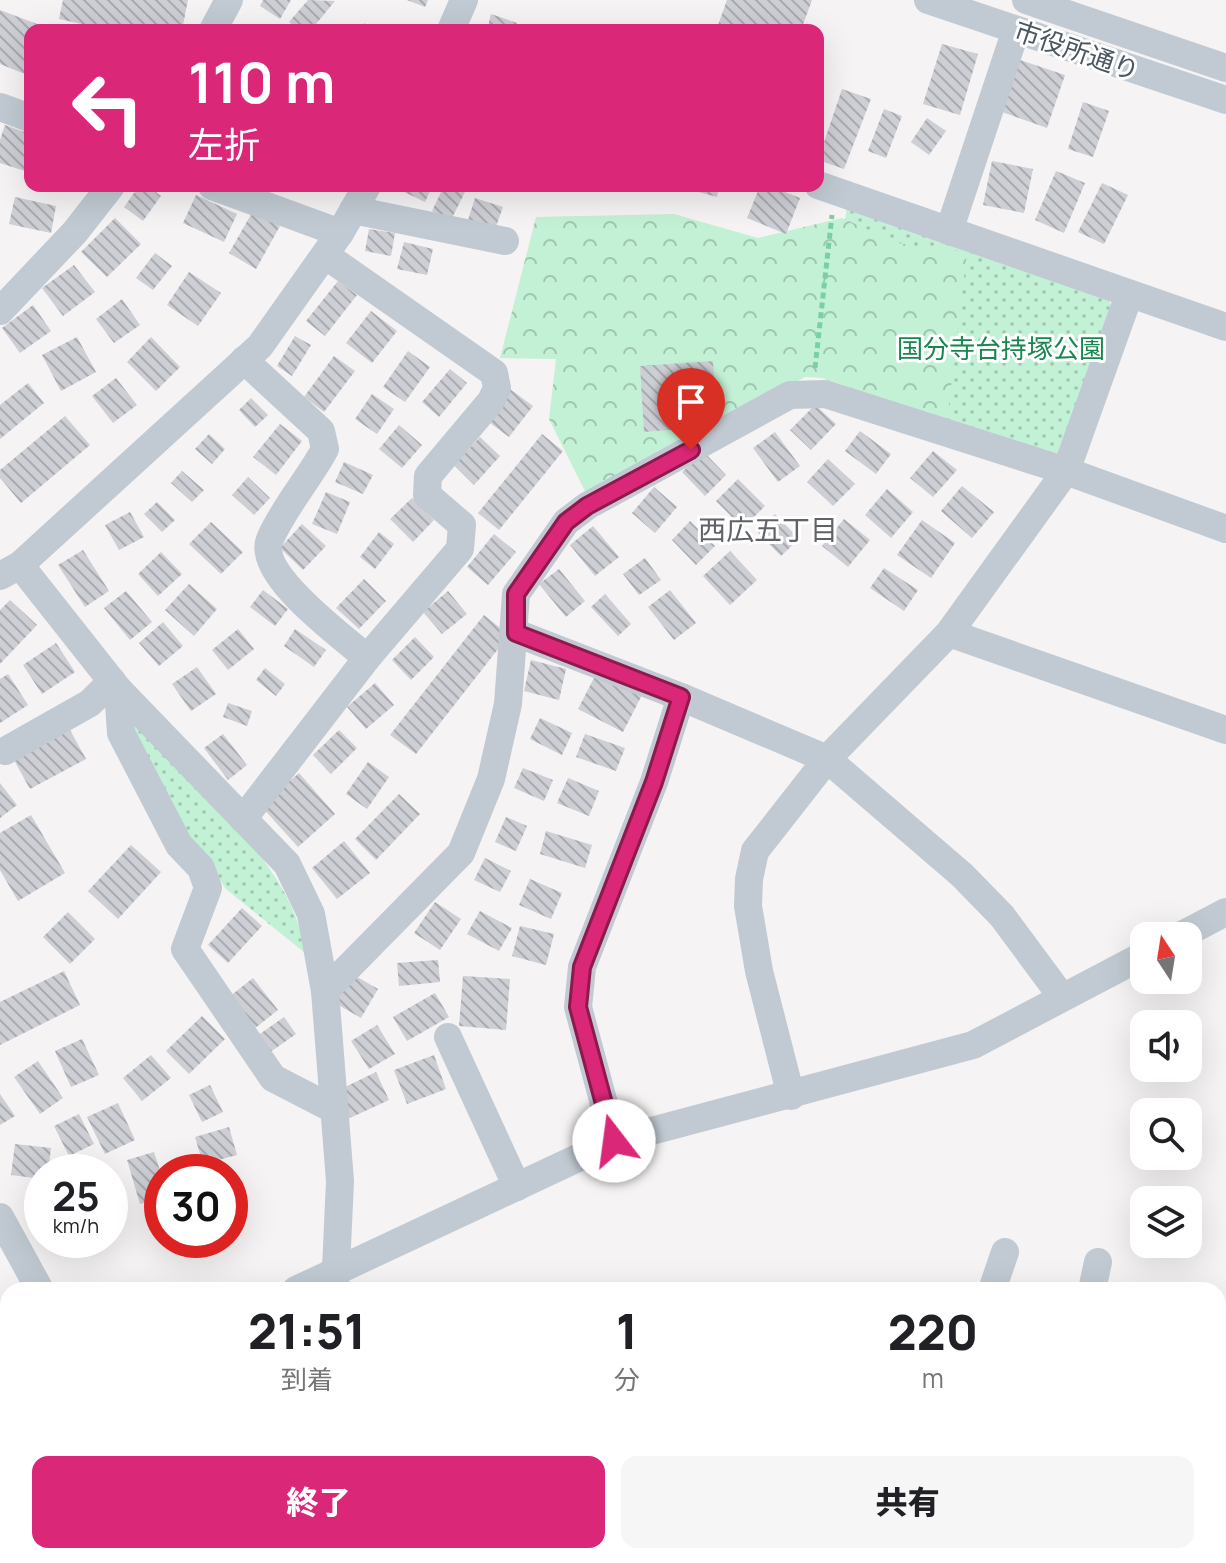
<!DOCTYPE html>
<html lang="ja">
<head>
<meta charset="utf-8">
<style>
  :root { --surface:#fff; --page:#f6f6f6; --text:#202124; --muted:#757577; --accent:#db2777 }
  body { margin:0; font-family:Manrope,"Noto Sans JP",sans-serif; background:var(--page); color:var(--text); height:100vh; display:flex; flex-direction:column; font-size:30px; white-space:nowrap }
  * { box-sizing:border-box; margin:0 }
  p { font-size:26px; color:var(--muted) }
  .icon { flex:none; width:44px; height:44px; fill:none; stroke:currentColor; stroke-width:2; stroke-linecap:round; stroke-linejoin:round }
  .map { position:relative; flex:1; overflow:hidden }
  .drawer { position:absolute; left:0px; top:1282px; width:1226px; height:282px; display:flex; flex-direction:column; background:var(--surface); border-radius:24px 24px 0 0; box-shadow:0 8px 32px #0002 }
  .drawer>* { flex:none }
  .banner { position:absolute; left:24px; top:24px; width:800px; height:168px; border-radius:16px; box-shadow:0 8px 32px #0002; background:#db2777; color:#fff; overflow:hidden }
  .needle { width:52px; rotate:348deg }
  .controls { position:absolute; left:1130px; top:922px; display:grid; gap:16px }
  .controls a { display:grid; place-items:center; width:72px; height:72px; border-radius:16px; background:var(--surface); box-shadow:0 8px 32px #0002; font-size:40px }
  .speed { position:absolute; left:24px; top:1154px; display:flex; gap:16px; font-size:40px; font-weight:700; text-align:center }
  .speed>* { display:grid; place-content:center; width:104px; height:104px; border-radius:50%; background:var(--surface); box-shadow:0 8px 32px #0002; line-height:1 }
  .speed small { font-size:20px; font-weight:400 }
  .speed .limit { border:12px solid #d22; background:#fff; color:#111 }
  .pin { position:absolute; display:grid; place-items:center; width:68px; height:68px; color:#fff; margin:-82px -34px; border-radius:50% 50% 50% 0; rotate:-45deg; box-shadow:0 0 8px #0007 }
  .pin .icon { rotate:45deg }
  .me { position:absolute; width:88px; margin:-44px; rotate:345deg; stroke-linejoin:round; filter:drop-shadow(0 0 6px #0008) }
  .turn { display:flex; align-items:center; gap:28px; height:168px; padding:0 32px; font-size:36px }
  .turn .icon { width:104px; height:104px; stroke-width:2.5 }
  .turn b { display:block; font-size:56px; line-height:68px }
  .eta { display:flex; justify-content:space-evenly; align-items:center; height:136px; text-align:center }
  .eta b { font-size:48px; font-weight:800; line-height:56px }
  .cta { display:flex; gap:16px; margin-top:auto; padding:16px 32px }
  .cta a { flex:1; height:92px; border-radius:16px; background:var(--accent); color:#fff; font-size:32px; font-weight:800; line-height:92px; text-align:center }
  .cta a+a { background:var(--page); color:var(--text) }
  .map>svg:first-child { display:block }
</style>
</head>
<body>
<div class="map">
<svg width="1226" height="1563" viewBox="0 0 1226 1563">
  <defs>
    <pattern id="grass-dots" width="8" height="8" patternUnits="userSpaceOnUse" patternTransform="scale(2)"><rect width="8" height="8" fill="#c3f1d5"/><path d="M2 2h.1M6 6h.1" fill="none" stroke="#a0c6b0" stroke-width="1.8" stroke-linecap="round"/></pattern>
    <pattern id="forest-crowns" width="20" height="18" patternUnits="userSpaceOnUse" patternTransform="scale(2)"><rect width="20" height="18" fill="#c3f1d5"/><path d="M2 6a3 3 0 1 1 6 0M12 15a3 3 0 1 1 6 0" fill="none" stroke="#a0c6b0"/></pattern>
    <pattern id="building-back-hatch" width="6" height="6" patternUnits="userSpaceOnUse" patternTransform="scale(2)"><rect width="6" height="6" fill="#cdcfd5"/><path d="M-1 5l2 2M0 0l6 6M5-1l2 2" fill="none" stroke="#a8abb0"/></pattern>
  </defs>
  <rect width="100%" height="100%" fill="#f5f3f3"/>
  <!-- grass -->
  <g fill="url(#grass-dots)">
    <path d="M847 207 1106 294 1113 309 1060 454 1054 456 822 378Z"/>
    <path d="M137 726C196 787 295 867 305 953L226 889 161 800 132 729Z"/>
  </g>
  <!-- forest -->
  <path fill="url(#forest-crowns)" d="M674 214 758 238 842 218 898 243 967 252 947 420 823 378 805 377 586 493 549 419 556 359 500 358 536 217Z"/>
  <!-- building -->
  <g fill="url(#building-back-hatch)">
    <path d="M63 0H188L182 30H108L59 19Z"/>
    <path d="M263 0H291L280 19 260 6Z"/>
    <path d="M308 0 335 1 311 30H298L289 22Z"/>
    <path d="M407 0H428L425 7Z"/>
    <path d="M727 0H812L801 30H723L717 28Z"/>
    <path d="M0 10 53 30H30V76L0 64Z"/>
    <path d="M491 14 517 23 515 30H487Z"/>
    <path d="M364 23 379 30H360Z"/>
    <path d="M942 44 978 54 960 115 923 104Z"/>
    <path d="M1020 60 1065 75 1047 128 1002 112Z"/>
    <path d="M842 89 871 99 844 169 818 160Z"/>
    <path d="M1083 102 1109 111 1093 157 1068 149Z"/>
    <path d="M884 109 902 116 886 158 868 151Z"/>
    <path d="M927 118 946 131 929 155 911 142Z"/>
    <path d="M5 125 30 134V158L25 171 0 163V140Z"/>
    <path d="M992 161 1033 169 1024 213 983 205Z"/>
    <path d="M1056 171 1085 183 1064 233 1035 220Z"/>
    <path d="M1102 183 1128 195 1104 244 1078 232Z"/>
    <path d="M139 186H148L161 196 143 221 124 207Z"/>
    <path d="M405 186H424L431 189 425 202 402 191Z"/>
    <path d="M444 186 466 190 451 220 432 211Z"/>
    <path d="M676 186H719L717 197Z"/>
    <path d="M760 186H770L800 198 786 234 747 218Z"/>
    <path d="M196 195 237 214 224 242 183 223Z"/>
    <path d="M15 197 56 206 51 233 9 224Z"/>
    <path d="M475 198 503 207 494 232 467 223Z"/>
    <path d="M253 211 280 226 256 269 229 253Z"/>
    <path d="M115 218 141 244 107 277 81 252Z"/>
    <path d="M369 229 395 233 391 256 365 251Z"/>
    <path d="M404 242 433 249 427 275 397 269Z"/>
    <path d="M155 253 172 266 153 290 136 278Z"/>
    <path d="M74 265 95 292 63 316 42 288Z"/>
    <path d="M189 272 221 293 198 326 167 305Z"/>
    <path d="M338 281 357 295 325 336 306 321Z"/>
    <path d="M122 299 140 325 114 343 96 319Z"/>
    <path d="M33 305 51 331 20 353 2 328Z"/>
    <path d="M371 311 397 331 372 363 346 343Z"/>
    <path d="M295 336 311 345 292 376 277 366Z"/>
    <path d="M77 337 96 372 61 391 42 355Z"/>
    <path d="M151 337 180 367 156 391 127 362Z"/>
    <path d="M408 351 430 367 405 402 383 387Z"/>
    <path d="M334 356 355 371 324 412 304 397Z"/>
    <path d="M713 361 717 426 644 432 640 366Z"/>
    <path d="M450 369 467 383 439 417 422 402Z"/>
    <path d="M116 378 137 405 113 423 92 396Z"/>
    <path d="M28 383 44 403 0 439V405Z"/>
    <path d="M510 389 533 406 509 437 486 420Z"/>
    <path d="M372 394 394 409 377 434 355 419Z"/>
    <path d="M251 398 268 415 255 427 239 410Z"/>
    <path d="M815 405 836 424 811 450 790 430Z"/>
    <path d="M65 416 90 445 21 503 0 478V470Z"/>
    <path d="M280 424 302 441 276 475 253 457Z"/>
    <path d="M399 425 422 445 402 468 379 449Z"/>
    <path d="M860 431 891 454 876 474 845 451Z"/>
    <path d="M775 432 800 466 778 482 753 448Z"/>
    <path d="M209 434 225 449 212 464 195 449Z"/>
    <path d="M542 434 563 451 499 530 478 513Z"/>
    <path d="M480 437 500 456 474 485 454 465Z"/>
    <path d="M933 451 957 470 933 497 910 478Z"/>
    <path d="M704 452 726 475 705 496 682 472Z"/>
    <path d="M828 459 855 484 833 506 807 482Z"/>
    <path d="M344 462 373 475 363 494 335 482Z"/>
    <path d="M182 471 204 490 192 502 171 483Z"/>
    <path d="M248 477 270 498 254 515 232 495Z"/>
    <path d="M738 479 765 506 743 528 716 501Z"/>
    <path d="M962 486 994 512 972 538 941 511Z"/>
    <path d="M654 487 677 507 655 533 632 513Z"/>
    <path d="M887 489 913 512 891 538 865 515Z"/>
    <path d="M326 492 350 502 337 534 312 524Z"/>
    <path d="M412 498 434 520 413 542 390 519Z"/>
    <path d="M157 502 175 520 162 532 144 514Z"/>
    <path d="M130 512 144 537 119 550 105 525Z"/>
    <path d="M775 514 799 539 781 556 757 532Z"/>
    <path d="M844 519 870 540 848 567 822 546Z"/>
    <path d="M922 520 955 543 931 578 897 555Z"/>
    <path d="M690 521 715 546 696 565 672 540Z"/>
    <path d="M211 522 243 552 221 574 189 544Z"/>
    <path d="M302 524 326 546 303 570 280 548Z"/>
    <path d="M593 526 619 557 595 576 570 545Z"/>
    <path d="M379 532 394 544 375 569 360 557Z"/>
    <path d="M494 534 516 552 488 585 467 567Z"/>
    <path d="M83 550 109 591 85 607 58 565Z"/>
    <path d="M730 551 757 580 730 605 703 576Z"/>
    <path d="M161 552 182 574 158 596 138 574Z"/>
    <path d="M645 558 661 580 639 595 623 574Z"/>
    <path d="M884 568 918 590 904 611 870 588Z"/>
    <path d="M559 569 585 601 566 617 539 584Z"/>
    <path d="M364 579 386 601 359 629 336 608Z"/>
    <path d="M189 584 217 609 194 636 165 610Z"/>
    <path d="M263 590 288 609 275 626 250 607Z"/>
    <path d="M670 590 696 623 674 640 648 607Z"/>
    <path d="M126 591 152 622 130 640 104 608Z"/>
    <path d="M448 591 467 614 442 634 423 612Z"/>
    <path d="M605 594 631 624 618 636 591 607Z"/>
    <path d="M10 600 37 625 0 664V610Z"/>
    <path d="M484 615 509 635 416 754 390 735Z"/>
    <path d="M163 622 183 646 159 666 139 643Z"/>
    <path d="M238 629 254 649 228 670 212 650Z"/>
    <path d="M295 629 326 650 314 667 284 646Z"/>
    <path d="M415 637 434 657 411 680 392 660Z"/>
    <path d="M56 643 75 672 42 694 23 665Z"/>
    <path d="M531 660 566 669 559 700 524 691Z"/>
    <path d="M197 667 216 694 191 711 172 684Z"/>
    <path d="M265 668 285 684 276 696 256 680Z"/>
    <path d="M597 672 642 695 623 732 578 709Z"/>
    <path d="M8 674 28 705 0 723V679Z"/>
    <path d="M375 683 394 705 366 729 347 707Z"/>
    <path d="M228 703 252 711 247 726 223 717Z"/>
    <path d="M540 718 572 733 562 755 530 739Z"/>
    <path d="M70 730 86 759 30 789 14 760Z"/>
    <path d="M339 730 357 748 331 774 313 755Z"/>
    <path d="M223 734 247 765 228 780 204 748Z"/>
    <path d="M585 734 625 748 616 771 576 757Z"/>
    <path d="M368 762 389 777 367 809 346 794Z"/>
    <path d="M523 768 553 780 544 801 514 788Z"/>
    <path d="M299 773 335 814 298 847 261 806Z"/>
    <path d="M568 778 599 791 589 816 557 803Z"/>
    <path d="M0 783 17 805 0 818Z"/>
    <path d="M399 794 420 814 376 860 355 839Z"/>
    <path d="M31 815 65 873 18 901 0 870V833Z"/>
    <path d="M506 817 527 826 516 851 495 842Z"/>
    <path d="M546 831 592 845 585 868 540 854Z"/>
    <path d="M344 841 370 873 337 899 312 868Z"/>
    <path d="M131 845 161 872 118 919 88 891Z"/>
    <path d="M485 858 511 871 500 892 474 880Z"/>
    <path d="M530 879 562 893 551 919 519 905Z"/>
    <path d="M435 902 461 919 440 950 414 933Z"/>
    <path d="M242 908 262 926 228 963 208 945Z"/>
    <path d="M480 911 512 928 499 951 467 934Z"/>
    <path d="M68 912 95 939 70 964 43 937Z"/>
    <path d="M520 926 554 934 546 965 512 956Z"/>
    <path d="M438 960 440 982 399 986 397 963Z"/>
    <path d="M64 971 80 1005 0 1045V1002Z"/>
    <path d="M352 974 378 989 361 1018 335 1003Z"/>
    <path d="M463 976 510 979 506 1030 459 1026Z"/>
    <path d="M253 978 278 1010 254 1029 229 997Z"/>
    <path d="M435 993 449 1017 407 1041 393 1017Z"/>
    <path d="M202 1016 225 1039 189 1074 166 1051Z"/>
    <path d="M284 1017 296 1034 269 1053 257 1036Z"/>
    <path d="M377 1025 395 1054 369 1069 351 1041Z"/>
    <path d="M82 1039 99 1075 71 1087 55 1051Z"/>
    <path d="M151 1055 171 1078 142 1101 123 1078Z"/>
    <path d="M434 1055 446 1089 407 1104 394 1070Z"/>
    <path d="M38 1061 63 1098 40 1114 14 1077Z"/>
    <path d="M376 1072 389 1100 350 1118 337 1091Z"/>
    <path d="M210 1085 223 1112 202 1122 189 1095Z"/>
    <path d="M0 1094 15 1116 0 1125Z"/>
    <path d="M118 1103 135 1140 105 1154 87 1117Z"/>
    <path d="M79 1114 94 1144 69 1156 54 1126Z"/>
    <path d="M229 1127 237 1155 203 1164 195 1137Z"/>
    <path d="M15 1144 51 1148 48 1172H42V1179L11 1175Z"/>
    <path d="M154 1152 162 1177V1198L140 1204 127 1160Z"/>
    <path d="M110 1187 127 1213 110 1223Z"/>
    <path d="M52 1240H71L55 1247Z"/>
  </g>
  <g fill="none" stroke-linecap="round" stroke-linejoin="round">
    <!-- path -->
    <g stroke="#7ad0a6" stroke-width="5" stroke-dasharray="6 4" stroke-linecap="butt">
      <path d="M815 368 832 215"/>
      <path d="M805 1556 808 1563"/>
    </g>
    <!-- minor -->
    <g stroke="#c1cad2" stroke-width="28">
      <path d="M928 0 1226 100"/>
      <path d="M1026 0 1226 68"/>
      <path d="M213 30 229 0"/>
      <path d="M451 30 464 0"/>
      <path d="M0 107 30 118"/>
      <path d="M818 185 1226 327"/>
      <path d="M212 186 340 233"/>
      <path d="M353 210 505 241"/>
      <path d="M949 231 1016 30"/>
      <path d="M0 311 75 232 111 186"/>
      <path d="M244 360 321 431 325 449C309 479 284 507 270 539 255 574 342 636 367 658"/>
      <path d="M20 565 118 689 287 864 311 914 325 991 340 1181 335 1290"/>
      <path d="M0 576 20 565 260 346 340 233 367 186"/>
      <path d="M516 633 681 697 827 759 962 875 1002 916 1062 997"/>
      <path d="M949 633 1226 730"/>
      <path d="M118 689 121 733 179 845 201 868 208 888 185 949 273 1078 335 1110"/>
      <path d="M5 751 90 703 112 681"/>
      <path d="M243 819 367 658 460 549 462 525 427 495 428 476 491 401 497 388 494 373 325 255"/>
      <path d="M1180 936 1226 912"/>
      <path d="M325 991 461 853 491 779 508 704 516 594 566 522 587 506 790 395 825 394 1066 471 1226 529"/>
      <path d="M448 1037 517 1187"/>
      <path d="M791 1096 759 971 748 906 749 879 755 851 827 759 949 633 1066 471 1129 295"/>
      <path d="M614 1141 578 1007 582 967 654 782 681 697"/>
      <path d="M0 1217 40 1290"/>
      <path d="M296 1290 614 1141 973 1045 1144 955"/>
      <path d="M992 1290 1005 1252"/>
      <path d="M1092 1290 1098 1262"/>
      <path d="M1218 1340 1226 1323"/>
      <path d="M0 1413 8 1410"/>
      <path d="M188 1556 191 1563"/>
      <path d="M1186 1563 1205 1556"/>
    </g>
    <!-- major -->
    <g stroke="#b3c2d1" stroke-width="34">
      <path d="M1218 1505 1226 1513"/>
      <path d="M482 1563 488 1556"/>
    </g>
  </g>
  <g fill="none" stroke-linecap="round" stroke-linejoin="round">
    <defs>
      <path id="route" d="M614 1141 578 1007 582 967 654 782 681 697 516 633V594L566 522 587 506 691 450"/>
    </defs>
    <!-- route casing -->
    <use href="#route" stroke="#8e194d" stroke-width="20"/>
    <!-- route -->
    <use href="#route" stroke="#db2777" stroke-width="14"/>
  </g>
  <g text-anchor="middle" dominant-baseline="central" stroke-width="6" stroke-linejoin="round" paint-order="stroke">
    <!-- street labels -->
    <g font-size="26" fill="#4a5661" stroke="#fff">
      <text transform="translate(1077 50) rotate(19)">市役所通り</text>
    </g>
    <!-- park labels -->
    <g font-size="26" fill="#17864f" stroke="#fff">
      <text x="1001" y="348">国分寺台持塚公園</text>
    </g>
    <!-- neighbourhood labels -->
    <g font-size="28" fill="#5f6368" stroke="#fff">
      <text x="768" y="529">西広五丁目</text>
    </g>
  </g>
</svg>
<div class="controls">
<a><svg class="needle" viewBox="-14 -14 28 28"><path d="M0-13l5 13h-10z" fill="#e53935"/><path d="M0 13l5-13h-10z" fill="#757577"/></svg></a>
<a><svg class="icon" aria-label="sound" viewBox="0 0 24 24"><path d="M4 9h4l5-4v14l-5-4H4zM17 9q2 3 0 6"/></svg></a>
<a><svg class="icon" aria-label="search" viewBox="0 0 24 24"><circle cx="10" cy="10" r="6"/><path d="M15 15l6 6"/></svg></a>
<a><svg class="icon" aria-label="layers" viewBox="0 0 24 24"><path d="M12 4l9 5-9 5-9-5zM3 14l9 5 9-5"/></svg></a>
</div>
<div class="speed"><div>25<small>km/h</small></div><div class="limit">30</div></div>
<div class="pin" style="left:691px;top:450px;background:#d93025"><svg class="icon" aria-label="arrive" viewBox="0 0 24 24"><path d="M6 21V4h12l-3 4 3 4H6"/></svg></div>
<svg class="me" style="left:614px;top:1141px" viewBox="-20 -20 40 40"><circle r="19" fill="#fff"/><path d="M0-13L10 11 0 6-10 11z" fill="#db2777"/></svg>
<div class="banner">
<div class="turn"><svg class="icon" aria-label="left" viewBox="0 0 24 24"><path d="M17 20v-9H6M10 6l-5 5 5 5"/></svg><div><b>110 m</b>左折</div></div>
</div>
<section class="drawer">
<div class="eta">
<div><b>21:51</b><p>到着</p></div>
<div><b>1</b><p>分</p></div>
<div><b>220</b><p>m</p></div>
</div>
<div class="cta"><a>終了</a><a>共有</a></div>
</section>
</div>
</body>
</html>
